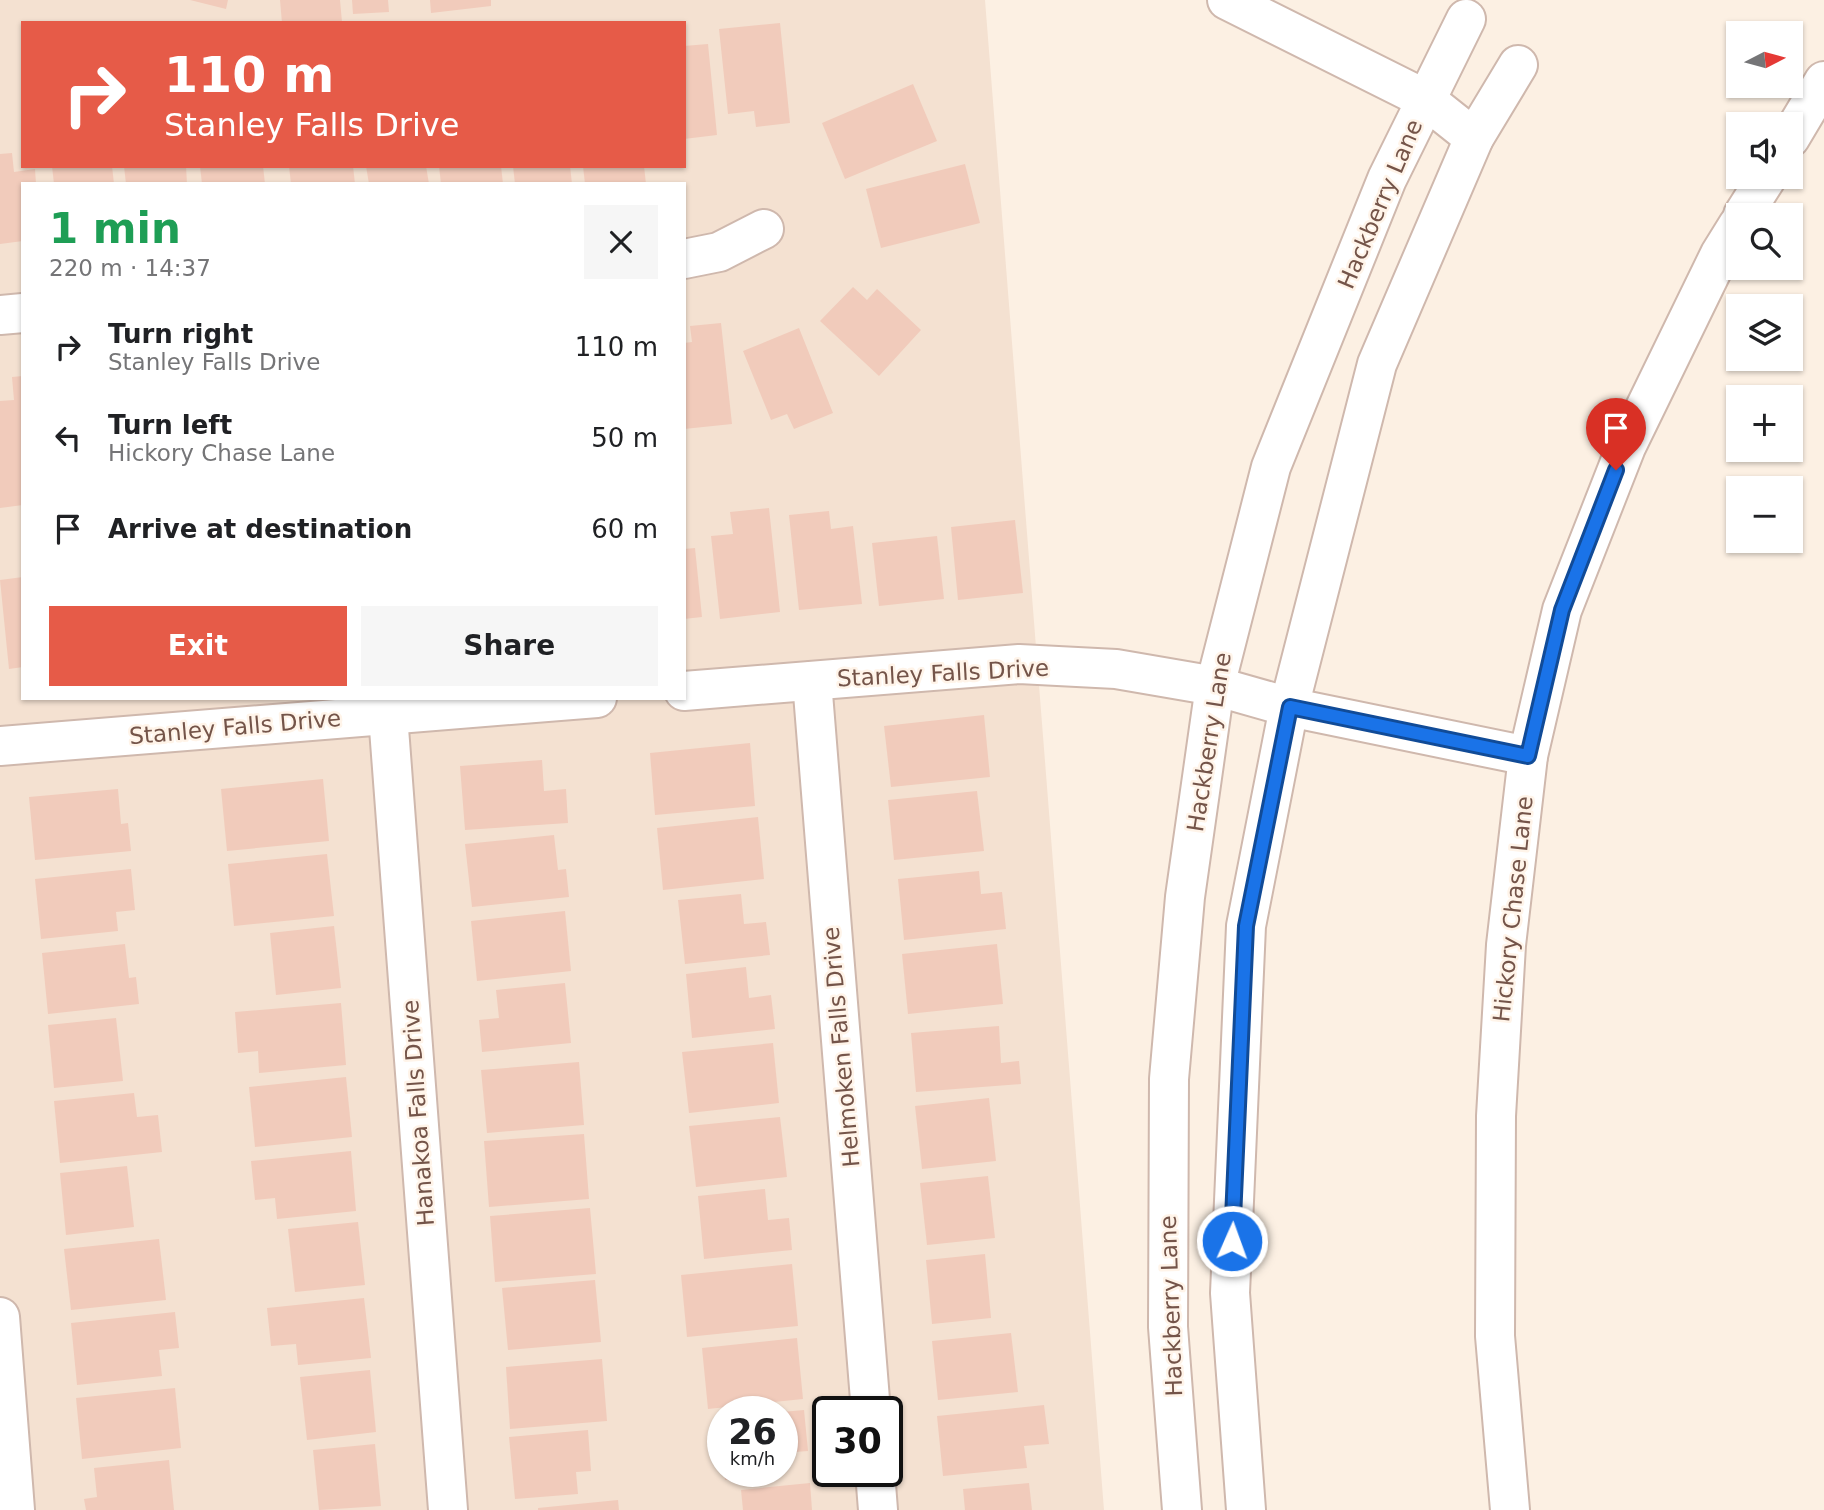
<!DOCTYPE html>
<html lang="en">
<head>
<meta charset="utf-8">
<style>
  :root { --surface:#fff; --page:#f6f6f6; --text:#202124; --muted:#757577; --accent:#e65b48 }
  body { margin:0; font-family:"DejaVu Sans",sans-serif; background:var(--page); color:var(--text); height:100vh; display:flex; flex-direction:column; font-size:26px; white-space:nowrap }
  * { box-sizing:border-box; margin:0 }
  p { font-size:23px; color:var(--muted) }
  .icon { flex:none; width:38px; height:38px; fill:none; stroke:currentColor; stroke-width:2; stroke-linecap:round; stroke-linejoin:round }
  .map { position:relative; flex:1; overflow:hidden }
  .sheet { position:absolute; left:21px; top:182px; width:665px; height:518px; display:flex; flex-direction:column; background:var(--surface); border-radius:0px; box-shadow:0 2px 5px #0004 }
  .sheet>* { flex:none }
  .hud { position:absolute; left:21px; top:21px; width:665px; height:147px; border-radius:0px; box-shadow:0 2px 5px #0004; background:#e65b48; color:#fff; overflow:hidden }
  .needle { width:46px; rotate:84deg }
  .tools { position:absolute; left:1726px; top:21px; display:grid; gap:14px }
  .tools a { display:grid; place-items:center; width:77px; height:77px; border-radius:0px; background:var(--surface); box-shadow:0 2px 5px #0004; font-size:35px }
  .speed { position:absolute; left:707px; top:1396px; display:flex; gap:14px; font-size:35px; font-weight:700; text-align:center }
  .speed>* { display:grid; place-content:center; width:91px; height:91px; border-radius:50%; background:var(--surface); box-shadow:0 2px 5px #0004; line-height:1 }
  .speed small { font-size:18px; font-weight:400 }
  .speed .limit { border:4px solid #111; border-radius:10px; background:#fff; color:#111 }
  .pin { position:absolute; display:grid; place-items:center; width:60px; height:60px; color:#fff; margin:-72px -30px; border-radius:50% 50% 50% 0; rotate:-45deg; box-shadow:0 0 7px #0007 }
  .pin .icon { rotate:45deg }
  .me { position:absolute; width:77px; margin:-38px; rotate:2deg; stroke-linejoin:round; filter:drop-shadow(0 0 5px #0008) }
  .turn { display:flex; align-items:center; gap:24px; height:147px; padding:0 28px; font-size:32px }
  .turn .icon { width:91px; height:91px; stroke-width:2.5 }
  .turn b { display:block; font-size:49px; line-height:60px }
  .round { display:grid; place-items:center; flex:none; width:74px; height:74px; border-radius:0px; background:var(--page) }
  .overview { display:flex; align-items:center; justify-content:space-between; height:119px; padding:0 28px }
  h1 { font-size:42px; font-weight:600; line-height:52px; color:#1e9e55 }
  .cta { display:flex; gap:14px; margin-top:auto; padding:14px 28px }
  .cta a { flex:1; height:80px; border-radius:0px; background:var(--accent); color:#fff; font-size:28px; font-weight:600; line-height:80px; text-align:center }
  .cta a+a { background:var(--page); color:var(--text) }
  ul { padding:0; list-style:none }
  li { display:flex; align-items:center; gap:21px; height:91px; padding:0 28px }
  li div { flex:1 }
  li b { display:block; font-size:26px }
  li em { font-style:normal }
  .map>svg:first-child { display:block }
</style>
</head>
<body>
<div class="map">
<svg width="1824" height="1510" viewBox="0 0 1824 1510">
  <rect width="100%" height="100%" fill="#fcf0e3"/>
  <!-- residential -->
  <path fill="#f4e1d1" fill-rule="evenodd" d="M0 0H985L1104 1510H0ZM23 23H684V166H23ZM23 184H684V698H23ZM723 1412H782V1472H723ZM828 1412H887V1472H828Z"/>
  <!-- building -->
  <g fill="#f1cbbb">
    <path d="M190 0H228L226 9Z"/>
    <path d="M280 0H340L342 22 282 23Z"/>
    <path d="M352 0H388L389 12 353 14Z"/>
    <path d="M430 0H491V6L431 13Z"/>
    <path d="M780 23 790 123 756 127 754 111 728 114 719 29Z"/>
    <path d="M708 44 717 135 684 139V46Z"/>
    <path d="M913 84 937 141 845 179 822 123Z"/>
    <path d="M12 153 14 172 35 169 36 184H23V241L0 244V154Z"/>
    <path d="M965 164 980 223 881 248 866 189Z"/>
    <path d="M52 166H112L114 184H54Z"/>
    <path d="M124 166H186L187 184H126Z"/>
    <path d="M200 166H263L265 184H202Z"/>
    <path d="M289 166H353L355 184H291Z"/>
    <path d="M366 166H426L429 184H369Z"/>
    <path d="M439 166H501L503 184H441Z"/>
    <path d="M513 166H570L572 184H515Z"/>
    <path d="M583 166H644L646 184H585Z"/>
    <path d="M853 287 867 300 877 289 921 330 879 376 820 321Z"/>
    <path d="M721 323 732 424 684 429V343L692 342 690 326Z"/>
    <path d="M799 328 833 413 794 429 787 414 771 420 743 351Z"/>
    <path d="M23 376V505L0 508V401L14 400 12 377Z"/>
    <path d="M769 508 780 612 720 619 711 536 733 534 730 512Z"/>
    <path d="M829 511 831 529 853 526 862 604 799 610 789 515Z"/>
    <path d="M1015 520 1023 593 958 600 951 527Z"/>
    <path d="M937 536 944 599 879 606 872 543Z"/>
    <path d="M695 548 702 617 684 619V549Z"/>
    <path d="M23 577V667L9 669 0 580Z"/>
    <path d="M984 715 990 777 891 787 884 726Z"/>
    <path d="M750 743 755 806 655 815 650 753Z"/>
    <path d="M542 760 544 791 566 789 568 823 465 830 460 766Z"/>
    <path d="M323 779 329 841 227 851 221 789Z"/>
    <path d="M118 789 121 824 128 823 131 851 35 860 29 797Z"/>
    <path d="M977 791 984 851 894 860 888 800Z"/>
    <path d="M758 817 764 879 663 890 657 828Z"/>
    <path d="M554 835 558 870 566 869 569 897 472 907 465 844Z"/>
    <path d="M327 854 334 916 234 926 228 864Z"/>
    <path d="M131 869 135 910 116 912 118 931 41 939 35 879Z"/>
    <path d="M979 871 981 894 1002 892 1006 929 904 940 898 879Z"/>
    <path d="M741 894 744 924 766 922 770 955 685 964 678 900Z"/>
    <path d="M565 911 571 971 477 981 471 921Z"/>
    <path d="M334 926 341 988 276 995 270 933Z"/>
    <path d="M125 944 129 978 136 977 139 1004 48 1014 42 953Z"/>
    <path d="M997 944 1003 1004 908 1014 902 954Z"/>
    <path d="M746 967 749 998 771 995 775 1029 692 1038 686 974Z"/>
    <path d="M565 983 571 1043 482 1052 479 1020 499 1018 496 990Z"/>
    <path d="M341 1003 346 1065 259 1073 258 1051 238 1053 235 1012Z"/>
    <path d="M116 1018 123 1081 54 1088 48 1025Z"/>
    <path d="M999 1026 1001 1063 1019 1061 1021 1084 916 1092 911 1033Z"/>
    <path d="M773 1043 779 1103 689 1113 682 1052Z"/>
    <path d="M579 1062 584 1125 487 1133 481 1070Z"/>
    <path d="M346 1077 352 1137 255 1147 249 1087Z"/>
    <path d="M134 1093 137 1117 158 1115 162 1152 60 1163 54 1101Z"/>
    <path d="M989 1098 996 1161 922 1169 915 1106Z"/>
    <path d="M780 1117 787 1177 696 1187 689 1126Z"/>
    <path d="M584 1134 589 1199 489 1207 484 1141Z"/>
    <path d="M351 1151 356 1211 277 1219 275 1198 255 1200 251 1161Z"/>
    <path d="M127 1166 134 1227 66 1235 60 1173Z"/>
    <path d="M988 1176 995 1238 927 1245 920 1183Z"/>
    <path d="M765 1189 768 1220 789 1218 792 1250 704 1259 698 1196Z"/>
    <path d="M590 1208 596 1274 495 1282 490 1216Z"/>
    <path d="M358 1222 365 1285 295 1292 288 1229Z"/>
    <path d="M159 1239 166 1300 71 1310 64 1249Z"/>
    <path d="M985 1254 991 1318 932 1324 926 1260Z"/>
    <path d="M792 1264 798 1326 687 1337 681 1275Z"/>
    <path d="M595 1280 601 1342 508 1350 502 1288Z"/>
    <path d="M364 1298 371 1358 298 1365 296 1344 271 1346 267 1308Z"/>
    <path d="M175 1312 179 1348 159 1350 162 1376 77 1385 71 1323Z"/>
    <path d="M1011 1333 1018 1392 938 1400 932 1341Z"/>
    <path d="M797 1338 803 1399 708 1409 702 1348Z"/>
    <path d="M602 1359 607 1421 510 1429 506 1367Z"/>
    <path d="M370 1370 376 1432 307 1440 300 1377Z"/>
    <path d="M175 1388 181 1448 82 1459 76 1398Z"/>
    <path d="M1044 1405 1049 1444 1024 1446 1027 1468 943 1476 937 1416Z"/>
    <path d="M804 1410 808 1451 782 1453V1412Z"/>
    <path d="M588 1430 591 1471 576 1472 578 1494 515 1499 509 1437Z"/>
    <path d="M375 1444 381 1506 319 1510 313 1450Z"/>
    <path d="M169 1460 174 1510H86L84 1499 97 1497 94 1468Z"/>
    <path d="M724 1472H782V1474L725 1480Z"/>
    <path d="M810 1483 812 1510H743L741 1490Z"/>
    <path d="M1029 1483 1032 1510H965L963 1489Z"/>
    <path d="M618 1500 619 1510H538V1508Z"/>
  </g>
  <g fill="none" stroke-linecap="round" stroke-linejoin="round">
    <defs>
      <g id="minor">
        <path d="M1227 0 1425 99 1474 138"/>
        <path d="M1790 138 1824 81"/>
        <path d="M1743 215 1767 177"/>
        <path d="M684 259 719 252 764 229"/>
        <path d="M0 315 23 313"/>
        <path d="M812 681 871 1412"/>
        <path d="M684 691 1019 664 1116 669 1215 686 1289 707 1528 756"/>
        <path d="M388 715 448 1510"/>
        <path d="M0 746 597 698"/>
        <path d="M0 1317 15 1510"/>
        <path d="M875 1472 878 1510"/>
        <path d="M1182 1510 1168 1327 1169 1079 1185 897 1215 686 1271 467 1387 179 1466 19"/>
        <path d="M1246 1510 1230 1293 1246 926 1289 707 1377 364 1474 138 1518 65"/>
        <path d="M1510 1510 1495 1336 1496 1116 1506 945 1528 756 1562 610 1626 447 1720 254 1738 225"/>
      </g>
    </defs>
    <!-- minor casing -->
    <use href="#minor" stroke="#cfb8ad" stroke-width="42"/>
    <!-- minor -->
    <use href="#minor" stroke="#fff" stroke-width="38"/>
  </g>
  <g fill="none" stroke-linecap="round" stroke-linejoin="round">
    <defs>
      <path id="route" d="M1232 1241 1246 926 1290 707 1528 756 1562 610 1616 470"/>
    </defs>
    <!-- route casing -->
    <use href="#route" stroke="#114b97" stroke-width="18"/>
    <!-- route -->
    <use href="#route" stroke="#1a73e8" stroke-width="12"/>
  </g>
  <g text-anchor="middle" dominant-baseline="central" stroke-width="5" stroke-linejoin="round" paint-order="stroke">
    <!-- street labels -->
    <g font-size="23" fill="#745449" stroke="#fff4e9">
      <text transform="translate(1380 204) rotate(-67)">Hackberry Lane</text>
      <text transform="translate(943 673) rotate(-3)">Stanley Falls Drive</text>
      <text transform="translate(235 727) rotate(-5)">Stanley Falls Drive</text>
      <text transform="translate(1209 742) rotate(-81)">Hackberry Lane</text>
      <text transform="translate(1513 909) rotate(-84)">Hickory Chase Lane</text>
      <text transform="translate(841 1047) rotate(-95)">Helmoken Falls Drive</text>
      <text transform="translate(418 1113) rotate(-94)">Hanakoa Falls Drive</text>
      <text transform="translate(1171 1306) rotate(-92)">Hackberry Lane</text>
    </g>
  </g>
</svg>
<div class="tools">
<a><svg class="needle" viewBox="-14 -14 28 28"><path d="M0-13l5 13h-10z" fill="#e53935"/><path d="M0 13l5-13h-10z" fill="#757577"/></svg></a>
<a><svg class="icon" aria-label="sound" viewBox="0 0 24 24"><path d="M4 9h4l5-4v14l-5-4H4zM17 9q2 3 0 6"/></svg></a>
<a><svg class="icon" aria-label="search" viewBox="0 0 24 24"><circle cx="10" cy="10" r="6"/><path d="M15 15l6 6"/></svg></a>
<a><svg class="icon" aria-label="layers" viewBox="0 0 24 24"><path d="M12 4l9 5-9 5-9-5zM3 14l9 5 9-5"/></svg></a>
<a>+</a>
<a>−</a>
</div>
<div class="speed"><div>26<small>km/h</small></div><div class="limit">30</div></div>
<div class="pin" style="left:1616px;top:470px;background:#d93025"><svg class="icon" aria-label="arrive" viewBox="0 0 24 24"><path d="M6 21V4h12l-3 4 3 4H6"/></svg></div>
<svg class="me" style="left:1232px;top:1241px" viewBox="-20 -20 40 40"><circle r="17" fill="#1a73e8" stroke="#fff" stroke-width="3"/><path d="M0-11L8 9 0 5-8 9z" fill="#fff"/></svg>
<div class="hud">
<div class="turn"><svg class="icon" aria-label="right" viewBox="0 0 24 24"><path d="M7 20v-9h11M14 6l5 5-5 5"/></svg><div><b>110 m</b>Stanley Falls Drive</div></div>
</div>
<section class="sheet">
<div class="overview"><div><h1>1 min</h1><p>220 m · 14:37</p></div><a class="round"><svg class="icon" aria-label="close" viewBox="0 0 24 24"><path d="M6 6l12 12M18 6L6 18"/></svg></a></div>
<ul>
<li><svg class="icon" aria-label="right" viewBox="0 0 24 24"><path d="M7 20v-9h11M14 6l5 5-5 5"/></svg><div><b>Turn right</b><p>Stanley Falls Drive</p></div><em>110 m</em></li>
<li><svg class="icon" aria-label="left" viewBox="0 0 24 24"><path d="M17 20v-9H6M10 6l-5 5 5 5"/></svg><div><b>Turn left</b><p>Hickory Chase Lane</p></div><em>50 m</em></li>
<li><svg class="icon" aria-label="arrive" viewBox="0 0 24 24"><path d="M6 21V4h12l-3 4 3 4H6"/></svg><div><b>Arrive at destination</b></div><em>60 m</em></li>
</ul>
<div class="cta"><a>Exit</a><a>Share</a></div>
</section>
</div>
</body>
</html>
